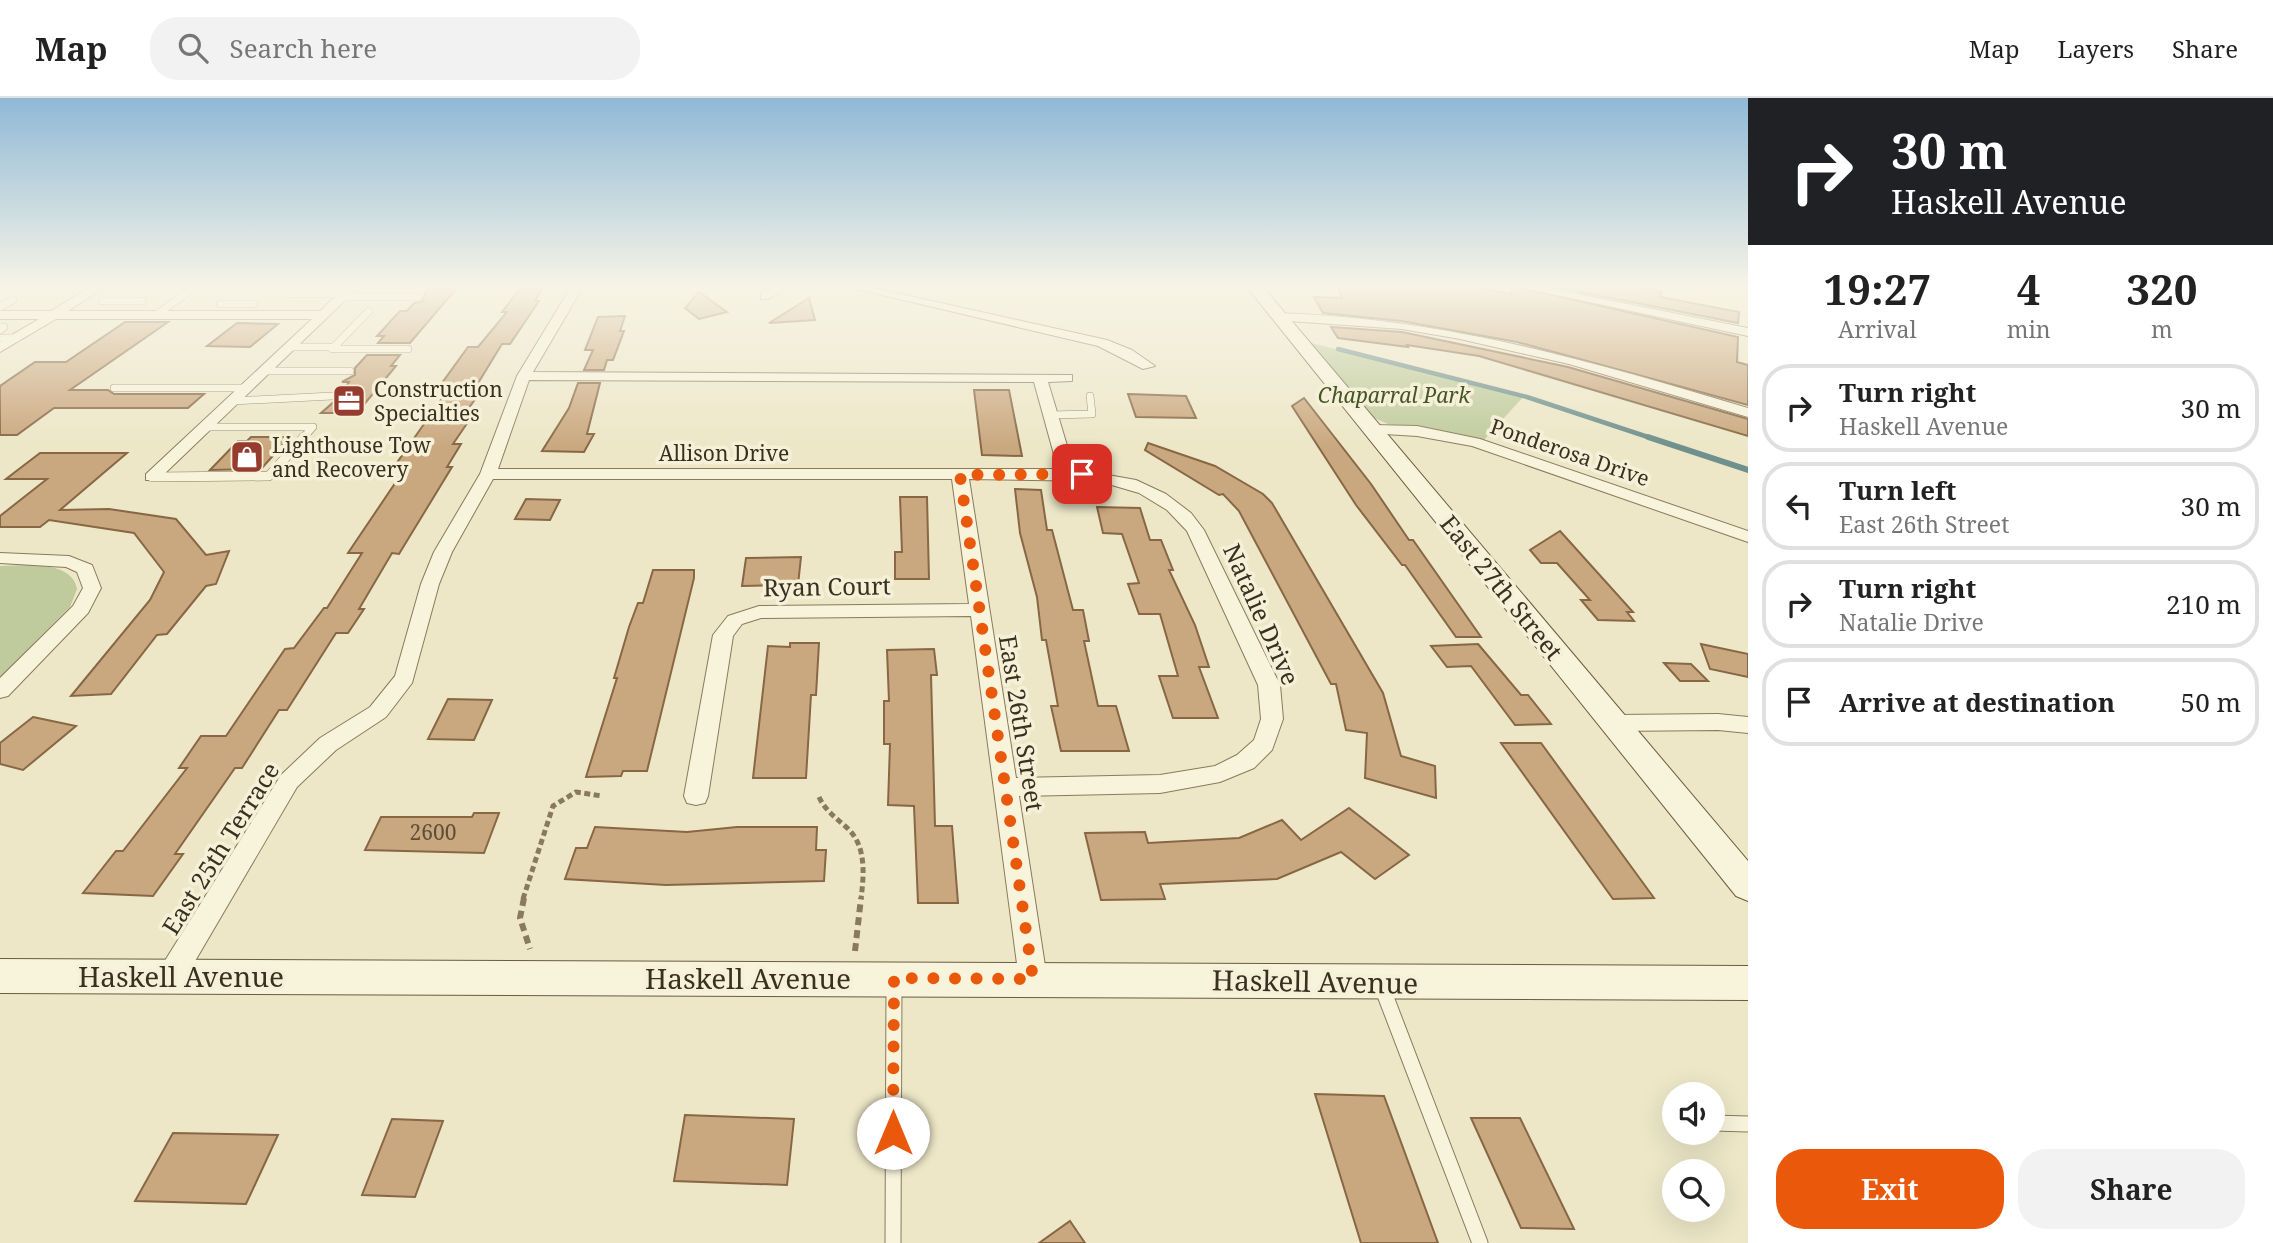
<!DOCTYPE html>
<html lang="en">
<head>
<meta charset="utf-8">
<style>
  :root { --surface:#fff; --page:#f2f2f2; --text:#222; --muted:#767676; --line:#e0e0e0; --accent:#ea580c }
  body { margin:0; font-family:"Noto Serif",serif; background:var(--page); color:var(--text); height:100vh; display:flex; flex-direction:column; font-size:26px; white-space:nowrap }
  * { box-sizing:border-box; margin:0 }
  p { font-size:23px; color:var(--muted) }
  .icon { flex:none; width:38px; height:38px; fill:none; stroke:currentColor; stroke-width:2; stroke-linecap:round; stroke-linejoin:round }
  .map { position:relative; flex:1; overflow:hidden }
  .details { display:flex; flex-direction:column; background:var(--surface); width:525px }
  .details>* { flex:none }
  .guide { background:#202124; color:#fff; overflow:hidden }
  .tools { position:absolute; left:1662px; top:984px; display:grid; gap:14px }
  .tools a { display:grid; place-items:center; width:63px; height:63px; border-radius:50%; background:var(--surface); box-shadow:0 7px 28px #0002; font-size:35px }
  .pin { position:absolute; display:grid; place-items:center; width:60px; height:60px; color:#fff; margin:-30px; border-radius:14px; box-shadow:0 4px 10px #0006 }
  .me { position:absolute; width:77px; margin:-38px; rotate:0deg; stroke-linejoin:round; filter:drop-shadow(0 0 5px #0008) }
  .turn { display:flex; align-items:center; gap:24px; height:147px; padding:0 28px; font-size:32px }
  .turn .icon { width:91px; height:91px; stroke-width:2.5 }
  .turn b { display:block; font-size:49px; line-height:60px }
  .eta { display:flex; justify-content:space-evenly; align-items:center; height:119px; text-align:center }
  .eta b { font-size:42px; font-weight:700; line-height:49px }
  .action { display:flex; gap:14px; margin-top:auto; padding:14px 28px }
  .action a { flex:1; height:80px; border-radius:28px; background:var(--accent); color:#fff; font-size:28px; font-weight:700; line-height:80px; text-align:center }
  .action a+a { background:var(--page); color:var(--text) }
  ul { padding:0; list-style:none }
  li { display:flex; align-items:center; gap:21px; height:88px; margin:0 14px 10px; padding:0 14px; border:4px solid var(--line); border-radius:28px }
  li div { flex:1 }
  li b { display:block; font-size:26px }
  li em { font-style:normal }
  header { display:flex; align-items:center; gap:42px; box-sizing:border-box; height:98px; padding:0 35px; background:var(--surface); border-bottom:2px solid var(--line) }
  header strong { font-size:33px }
  nav { display:flex; gap:38px; margin-inline-start:auto; font-size:24px }
  .search { width:490px; height:63px; background:var(--page); display:flex; align-items:center; gap:18px; box-sizing:border-box; padding:0 24px; border-radius:28px; color:var(--muted); font-size:26px }
  main { display:flex; flex:1; min-height:0 }
  .map>svg:first-child { display:block }
</style>
</head>
<body>
<header>
<strong>Map</strong>
<div class="search"><svg class="icon" aria-label="search" viewBox="0 0 24 24"><circle cx="10" cy="10" r="6"/><path d="M15 15l6 6"/></svg>Search here</div>
<nav><a>Map</a><a>Layers</a><a>Share</a></nav>
</header>
<main>
<div class="map">
<svg width="1748" height="1145" viewBox="0 0 1748 1145">
  <rect width="100%" height="100%" fill="#ede7c8"/>
  <!-- green -->
  <g fill="#bfcb9c">
    <path d="M1311 245 1524 298 1483 343 1388 326 1374 320Z"/>
    <path d="M0 468C22 468 72 461 77 491L70 509 0 580Z"/>
  </g>
  <g fill="none" stroke-linecap="round" stroke-linejoin="round">
    <!-- stream-far1 -->
    <path stroke="#6f908c" stroke-width="4.5" d="M1338 251 1527 299 1654 341"/>
    <!-- stream -->
    <path stroke="#6f908c" stroke-width="6" d="M1648 339 1748 372"/>
  </g>
  <!-- building -->
  <g fill="#caa87f" stroke="#876744" stroke-width="2">
    <path d="M1338 189H1477L1511 196 1512 189H1516L1738 239 1737 264 1748 267V307L1517 244 1401 223 1323 215 1314 199 1342 200Z"/>
    <path d="M1555 189H1638L1662 193 1660 199 1739 214 1738 225Z"/>
    <path d="M427 191H456L410 245H378L384 238H377L400 213H407L414 205 422 204Z"/>
    <path d="M520 191H542L535 203H539L510 246H502L469 300H476L461 321H470L453 346H461L447 369H452L399 456 392 455 359 511H364L348 535H336L287 612H279L242 670H235L175 756H183L153 798 83 795 116 753H123L187 670H179L201 638H226L285 551 294 550 324 510H327L362 455H348L408 366H396L445 296H434L468 249H478L507 214H502Z"/>
    <path d="M699 194 727 214 699 221 685 210Z"/>
    <path d="M809 200 815 222 769 225Z"/>
    <path d="M625 218 620 233H624L613 262H607L604 272H584L593 252H585L598 219Z"/>
    <path d="M125 224H168L70 292H108L114 296H204L188 310H54L17 337H0V288L35 264H66Z"/>
    <path d="M237 225 278 226 250 249 207 248Z"/>
    <path d="M1331 229 1402 234 1568 269 1748 321V338L1479 258 1407 247 1408 249 1338 240Z"/>
    <path d="M367 257H400L391 268H396L357 315H321L337 301 349 284H342L355 277V270Z"/>
    <path d="M578 285H600L587 336H594L584 354 542 353 569 310Z"/>
    <path d="M974 292H1009L1022 358 982 357Z"/>
    <path d="M1128 296 1186 298 1196 320 1136 319Z"/>
    <path d="M1304 300 1371 386 1409 442H1413L1481 539H1456L1405 467H1402L1356 407 1292 308Z"/>
    <path d="M251 339H290L261 371 210 372 238 343H247Z"/>
    <path d="M1148 345 1215 368 1263 396 1272 405 1383 595 1401 658 1435 668 1436 700 1365 680 1367 635 1346 632 1336 586H1331L1239 413 1223 396 1219 397 1145 352Z"/>
    <path d="M40 355H127L60 412 109 411 176 421 206 457 229 453 216 486 206 488 167 536 157 537 111 596 71 598 150 502 164 474 134 435 49 422 40 429H0V418L47 381H6Z"/>
    <path d="M1015 391 1041 392 1047 432H1052L1073 512H1083L1089 543H1084L1098 608H1116L1129 653H1061L1051 608H1058L1046 542H1042L1037 499 1020 435Z"/>
    <path d="M900 399H927L929 481H895V454H902Z"/>
    <path d="M526 401 560 402 550 422 515 421Z"/>
    <path d="M1097 409 1140 410 1150 442H1161L1173 472H1169L1195 527 1209 569H1199L1218 620H1173L1159 578H1178L1160 516H1139L1128 486 1139 485 1122 436 1103 435Z"/>
    <path d="M1560 433 1633 514H1627L1634 523 1598 522 1581 502H1590L1557 465H1541L1530 452Z"/>
    <path d="M801 459 798 487 742 488 746 460Z"/>
    <path d="M653 472H694V480L647 673H623L621 678 586 679 617 580H614L629 529 638 505H643Z"/>
    <path d="M790 545H819L816 597H811L806 680H753L768 548 790 549Z"/>
    <path d="M1478 546 1521 597H1528L1551 626 1515 627 1471 568 1447 569 1431 548Z"/>
    <path d="M1701 546 1748 556V579L1710 571Z"/>
    <path d="M934 551 937 577H931L935 728H952L958 805H918L914 708 888 707 890 646H884V603H889L887 552Z"/>
    <path d="M1664 565 1691 566 1708 583H1680Z"/>
    <path d="M448 601 492 602 474 642 428 641Z"/>
    <path d="M33 619 76 628 23 672 0 666V645Z"/>
    <path d="M1501 645H1541L1654 800 1613 801Z"/>
    <path d="M1349 710 1409 757 1375 781 1341 754 1277 781 1160 786 1165 801 1101 802 1085 735 1145 734 1148 745 1239 740 1282 722 1301 742Z"/>
    <path d="M474 715H499L484 755 365 752 381 719H472Z"/>
    <path d="M595 729 687 734 737 729H817L816 752H826L824 783 666 787 565 781 576 750H587Z"/>
    <path d="M1315 996 1384 998 1438 1145H1361Z"/>
    <path d="M685 1017 794 1021 787 1087 674 1083Z"/>
    <path d="M1471 1020H1520L1574 1131 1521 1130Z"/>
    <path d="M392 1021 443 1023 415 1099 362 1097Z"/>
    <path d="M173 1035 278 1037 246 1106 135 1103Z"/>
    <path d="M1070 1123 1085 1145H1039Z"/>
  </g>
  <g fill="none" stroke-linecap="round" stroke-linejoin="round">
    <defs>
      <g id="lane-far2">
        <path d="M289 196 347 195"/>
        <path d="M343 199H418"/>
        <path d="M102 203H143"/>
        <path d="M220 206H254"/>
        <path d="M0 209 13 202"/>
        <path d="M369 213 332 251H408"/>
        <path d="M156 217 191 192"/>
        <path d="M0 229H4L0 232"/>
        <path d="M0 240H17"/>
        <path d="M290 249H333"/>
        <path d="M265 273H350"/>
        <path d="M114 290H247"/>
        <path d="M233 303 332 298"/>
        <path d="M1050 317 1092 316 1090 298"/>
        <path d="M206 329H313L302 341"/>
      </g>
      <path id="lane-far1" d="M152 379 269 378 304 339"/>
      <g id="lane">
        <path d="M1382 889 1480 1145"/>
        <path d="M1713 1025 1748 1026"/>
        <path d="M893 1145 894 885"/>
      </g>
      <g id="street">
        <path d="M91 189H105L68 213H320L346 189H359L158 382H146V376L312 221H56L0 254V244L39 221H0V213H51Z"/>
        <path d="M571 189H583L533 274 1072 277V283L1048 284 1074 371 1136 382 1166 396 1191 415 1204 432 1280 587 1283 621 1272 652 1254 670 1220 684 1160 695 1019 698 1047 881 1043 890 1033 894 1023 890 1019 881 971 518 761 520 742 526 733 538 708 698 705 705 696 707 687 705 684 698 713 537 728 518 759 508 969 506 952 381H493L452 454 439 486 412 585 386 619 336 652 297 689 181 887 171 891 161 887 157 878 161 869 281 677 320 640 370 609 395 578 421 486 434 454 480 376 517 278ZM529 282 1034 284 1058 371H498ZM969 381 1098 383 1139 395 1167 412 1187 433 1258 587 1261 621 1254 642 1237 657 1215 668 1160 677 1016 680Z"/>
        <path d="M773 189H787L769 201H761V195Z"/>
        <path d="M848 189H869L1107 242 1132 252 1155 268 1143 271 1098 248Z"/>
        <path d="M1519 189H1542L1748 230V238Z"/>
        <path d="M1279 215C1448 221 1587 262 1748 310V319L1569 266 1460 241 1402 231 1275 222V216Z"/>
        <path d="M1373 327 1417 328 1480 341 1748 433V444L1472 348 1417 338 1368 335 1365 332Z"/>
        <path d="M0 455 69 458 92 467 101 490 88 515 8 598 0 600V580L73 508 83 490 77 474 66 469 0 465Z"/>
        <path d="M1718 616 1748 619V635L1718 632 1614 633 1606 631 1603 625 1606 619 1614 617Z"/>
      </g>
      <g id="secondary">
        <path d="M1247 189H1263L1748 763V803L1736 798Z"/>
        <path d="M0 861 1748 868V902L0 895Z"/>
      </g>
    </defs>
    <!-- lane-far2 casing -->
    <use href="#lane-far2" stroke="#897a5d" stroke-width="8"/>
    <!-- lane-far1 casing -->
    <use href="#lane-far1" stroke="#897a5d" stroke-width="10"/>
    <!-- lane casing -->
    <use href="#lane" stroke="#897a5d" stroke-width="17"/>
    <!-- street casing -->
    <use href="#street" stroke="#897a5d" stroke-width="2"/>
    <!-- secondary casing -->
    <use href="#secondary" stroke="#6b5b40" stroke-width="2"/>
    <!-- path-far1 -->
    <g stroke="#897a5d" stroke-width="5" stroke-dasharray="6 3.5" stroke-linecap="butt">
      <path d="M819 699C825 712 835 719 845 728 867 746 864 776 861 801"/>
      <path d="M523 801 553 708 576 694 602 698"/>
    </g>
    <!-- path -->
    <g stroke="#897a5d" stroke-width="6" stroke-dasharray="8 5" stroke-linecap="butt">
      <path d="M524 800 520 820 530 851"/>
      <path d="M855 853 861 800"/>
    </g>
    <!-- lane-far2 -->
    <use href="#lane-far2" stroke="#f8f3db" stroke-width="7"/>
    <!-- lane-far1 -->
    <use href="#lane-far1" stroke="#f8f3db" stroke-width="9"/>
    <!-- lane -->
    <use href="#lane" stroke="#f8f3db" stroke-width="15"/>
    <!-- street -->
    <use href="#street" fill="#f8f3db" fill-rule="evenodd"/>
    <!-- secondary -->
    <use href="#secondary" fill="#f8f3db" fill-rule="evenodd"/>
  </g>
  <!-- sky -->
  <linearGradient id="sky" x2="0" y2="1"><stop stop-color="#8fb9d7"/><stop offset="0.54" stop-color="#f7f4e6"/><stop offset="1" stop-color="#f7f4e6" stop-opacity="0"/></linearGradient>
  <rect width="1748" height="349" fill="url(#sky)"/>
  <g fill="none" stroke-linecap="round" stroke-linejoin="round">
    <!-- route -->
    <path stroke="#ea580c" stroke-width="12" stroke-dasharray="0 21.6" d="M893 1035 894 880 1033 881 960 377 1082 376"/>
  </g>
  <!-- icons -->
  <defs>
    <symbol id="office-square" viewBox="-11 -11 22 22"><rect x="-9" y="-9" width="18" height="18" rx="4" fill="#963c2f" stroke="#f5f0d7"/><path d="M-6-3h4V-5.5h4V-3h4V5H-6ZM-1-4.5V-3h2v-1.5ZM-6 0V1H6V0Z" fill="#fff"/></symbol>
    <symbol id="shop-square" viewBox="-11 -11 22 22"><rect x="-9" y="-9" width="18" height="18" rx="4" fill="#963c2f" stroke="#f5f0d7"/><path d="M-5-2.5h2.3a2.7 3.5 0 0 1 5.4 0H5L5.5 6h-11ZM-1.5-2.5h3a1.5 2.3 0 0 0-3 0Z" fill="#fff"/></symbol>
  </defs>
  <g fill-rule="evenodd">
    <use href="#office-square" x="330" y="284" width="38" height="38"/>
    <use href="#shop-square" x="228" y="340" width="38" height="38"/>
  </g>
  <g text-anchor="middle" dominant-baseline="central" stroke-width="7" stroke-linejoin="round" paint-order="stroke">
    <!-- far-poi labels -->
    <g font-size="21" fill="#3a3020" stroke="#f5f0d7" text-anchor="start">
      <text x="374" y="291">Construction<tspan x="374" dy="24">Specialties</tspan></text>
      <text x="272" y="347">Lighthouse Tow<tspan x="272" dy="24">and Recovery</tspan></text>
    </g>
    <!-- far-park labels -->
    <g font-size="21" font-style="italic" fill="#445528" stroke="#f5f0d7">
      <text x="1394" y="297">Chaparral Park</text>
    </g>
    <!-- far-street labels -->
    <g font-size="21" fill="#3a3020" stroke="#f5f0d7">
      <text transform="translate(1570 354) rotate(19)">Ponderosa Drive</text>
      <text x="724" y="355">Allison Drive</text>
    </g>
    <!-- number labels -->
    <g font-size="21" fill="#5e4e38">
      <text x="433" y="734">2600</text>
    </g>
    <!-- street labels -->
    <g font-size="24" fill="#3a3020" stroke="#f5f0d7">
      <text transform="translate(827 488) rotate(-1)">Ryan Court</text>
      <text transform="translate(1502 489) rotate(51)">East 27th Street</text>
      <text transform="translate(1262 516) rotate(66)">Natalie Drive</text>
      <text transform="translate(1022 625) rotate(81)">East 26th Street</text>
      <text transform="translate(220 750) rotate(-58)">East 25th Terrace</text>
    </g>
    <!-- near-street labels -->
    <g font-size="28" fill="#3a3020" stroke="#f5f0d7">
      <text x="181" y="878">Haskell Avenue</text>
      <text x="748" y="880">Haskell Avenue</text>
      <text transform="translate(1315 883) rotate(1)">Haskell Avenue</text>
    </g>
  </g>
</svg>
<div class="tools">
<a><svg class="icon" aria-label="sound" viewBox="0 0 24 24"><path d="M4 9h4l5-4v14l-5-4H4zM17 9q2 3 0 6"/></svg></a>
<a><svg class="icon" aria-label="search" viewBox="0 0 24 24"><circle cx="10" cy="10" r="6"/><path d="M15 15l6 6"/></svg></a>
</div>
<div class="pin" style="left:1082px;top:376px;background:#d93025"><svg class="icon" aria-label="arrive" viewBox="0 0 24 24"><path d="M6 21V4h12l-3 4 3 4H6"/></svg></div>
<svg class="me" style="left:893px;top:1035px" viewBox="-20 -20 40 40"><circle r="19" fill="#fff"/><path d="M0-13L10 11 0 6-10 11z" fill="#ea580c"/></svg>
</div>
<section class="details">
<div class="guide">
<div class="turn"><svg class="icon" aria-label="right" viewBox="0 0 24 24"><path d="M7 20v-9h11M14 6l5 5-5 5"/></svg><div><b>30 m</b>Haskell Avenue</div></div>
</div>
<div class="eta">
<div><b>19:27</b><p>Arrival</p></div>
<div><b>4</b><p>min</p></div>
<div><b>320</b><p>m</p></div>
</div>
<ul>
<li><svg class="icon" aria-label="right" viewBox="0 0 24 24"><path d="M7 20v-9h11M14 6l5 5-5 5"/></svg><div><b>Turn right</b><p>Haskell Avenue</p></div><em>30 m</em></li>
<li><svg class="icon" aria-label="left" viewBox="0 0 24 24"><path d="M17 20v-9H6M10 6l-5 5 5 5"/></svg><div><b>Turn left</b><p>East 26th Street</p></div><em>30 m</em></li>
<li><svg class="icon" aria-label="right" viewBox="0 0 24 24"><path d="M7 20v-9h11M14 6l5 5-5 5"/></svg><div><b>Turn right</b><p>Natalie Drive</p></div><em>210 m</em></li>
<li><svg class="icon" aria-label="arrive" viewBox="0 0 24 24"><path d="M6 21V4h12l-3 4 3 4H6"/></svg><div><b>Arrive at destination</b></div><em>50 m</em></li>
</ul>
<div class="action"><a>Exit</a><a>Share</a></div>
</section>
</main>
</body>
</html>
